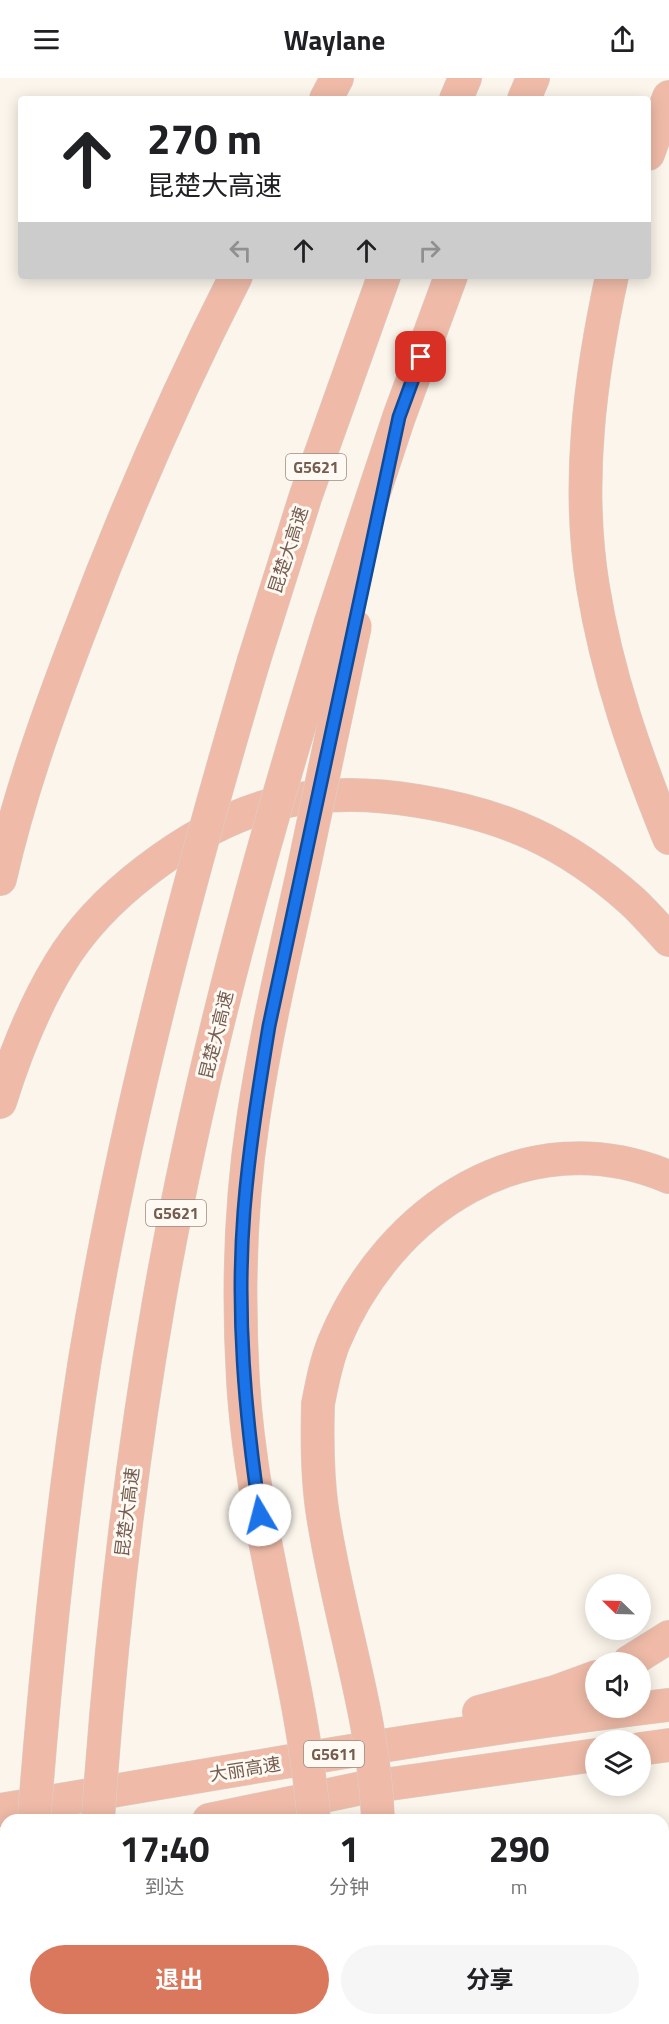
<!DOCTYPE html>
<html lang="zh">
<head>
<meta charset="utf-8">
<style>
  :root { --surface:#fff; --page:#f6f6f6; --text:#202124; --muted:#757577; --accent:#d9785c }
  body { margin:0; font-family:"Titillium Web","Noto Sans SC",sans-serif; background:var(--page); color:var(--text); height:100vh; display:flex; flex-direction:column; font-size:22px; white-space:nowrap }
  * { box-sizing:border-box; margin:0 }
  p { font-size:20px; color:var(--muted) }
  .icon { flex:none; width:33px; height:33px; fill:none; stroke:currentColor; stroke-width:2; stroke-linecap:round; stroke-linejoin:round }
  .map { position:relative; flex:1; overflow:hidden }
  .drawer { position:absolute; left:0px; top:1736px; width:669px; height:212px; display:flex; flex-direction:column; background:var(--surface); border-radius:18px 18px 0 0; box-shadow:0 3px 15px #0003 }
  .drawer>* { flex:none }
  .guide { position:absolute; left:18px; top:18px; width:633px; height:183px; border-radius:6px; box-shadow:0 3px 15px #0003; background:#fff; color:var(--text); overflow:hidden }
  .needle { width:39px; rotate:293deg }
  .fabs { position:absolute; left:585px; top:1496px; display:grid; gap:12px }
  .fabs a { display:grid; place-items:center; width:66px; height:66px; border-radius:50%; background:var(--surface); box-shadow:0 3px 15px #0003; font-size:30px }
  .pin { position:absolute; display:grid; place-items:center; width:51px; height:51px; color:#fff; margin:-26px; border-radius:12px; box-shadow:0 3px 9px #0006 }
  .me { position:absolute; width:66px; margin:-33px; rotate:352deg; stroke-linejoin:round; filter:drop-shadow(0 0 4px #0008) }
  .turn { display:flex; align-items:center; gap:21px; height:126px; padding:0 30px; font-size:27px }
  .turn .icon { width:78px; height:78px; stroke-width:2.5 }
  .turn b { display:block; font-size:42px; line-height:51px }
  .lanes { display:flex; align-items:center; height:57px; padding:0 30px; background:#0003; justify-content:center; gap:30px; direction:ltr }
  .lanes .off { opacity:.35 }
  .eta { display:flex; justify-content:space-evenly; align-items:center; height:102px; text-align:center }
  .eta b { font-size:36px; font-weight:700; line-height:42px }
  .primary-button { display:flex; gap:12px; margin-top:auto; padding:12px 30px }
  .primary-button a { flex:1; height:69px; border-radius:36px; background:var(--accent); color:#fff; font-size:24px; font-weight:700; line-height:69px; text-align:center }
  .primary-button a+a { background:var(--page); color:var(--text) }
  header { display:flex; justify-content:space-between; align-items:center; height:78px; padding:0 30px; background:var(--surface); font-size:27px; font-weight:700 }
  .map>svg:first-child { display:block }
</style>
</head>
<body>
<header><svg class="icon" aria-label="menu" viewBox="0 0 24 24"><path d="M4 6h16M4 12h16M4 18h16"/></svg>Waylane<svg class="icon" aria-label="share" viewBox="0 0 24 24"><path d="M12 15V3M7 8l5-5 5 5M5 13v7h14v-7"/></svg></header>
<div class="map">
<svg width="669" height="1946" viewBox="0 0 669 1946">
  <rect width="100%" height="100%" fill="#fbf5eb"/>
  <g fill="none" stroke-linecap="round" stroke-linejoin="round">
    <defs>
      <g id="highway">
        <path d="M326 21 337 0"/>
        <path d="M456 21 465 0"/>
        <path d="M524 21 533 0"/>
        <path d="M648 76 669 19"/>
        <path d="M612 198C590 299 576 406 593 509 607 596 636 679 669 760"/>
        <path d="M331 544 399 339 451 198"/>
        <path d="M254 582 306 417 384 198"/>
        <path d="M0 801C19 717 48 636 79 555 125 433 177 314 236 198"/>
        <path d="M0 1024C15 976 33 930 59 887 81 850 113 818 147 792 233 726 311 705 418 723 505 737 566 764 632 823 645 835 657 849 669 862"/>
        <path d="M318 1326C322 1305 326 1284 334 1264 389 1131 526 1039 669 1099"/>
        <path d="M629 1584 669 1559"/>
        <path d="M479 1634 555 1614 596 1599"/>
        <path d="M640 1671 669 1667"/>
        <path d="M0 1732C223 1695 445 1654 669 1627"/>
        <path d="M209 1742 362 1710 596 1677"/>
        <path d="M0 1784 6 1783"/>
        <path d="M663 1836 669 1832"/>
        <path d="M24 1946V1941"/>
        <path d="M87 1946V1941"/>
        <path d="M307 1946V1941"/>
        <path d="M365 1946 366 1941"/>
        <path d="M520 1946 525 1941"/>
      </g>
    </defs>
    <!-- highway casing -->
    <use href="#highway" stroke="#d8d2ce" stroke-width="34"/>
    <!-- highway -->
    <use href="#highway" stroke="#efbba8" stroke-width="33"/>
    <defs>
      <g id="highway-bridge">
        <path d="M318 1326C317 1361 317 1396 322 1431 337 1536 374 1635 378 1742"/>
        <path d="M34 1742C46 1587 61 1434 85 1281 124 1044 186 812 254 582"/>
        <path d="M98 1742C110 1567 129 1395 159 1223 199 993 262 766 331 544"/>
        <path d="M314 1742C301 1594 252 1452 243 1303 238 1217 240 1128 253 1042 265 960 284 879 302 798 320 714 337 631 355 548"/>
      </g>
    </defs>
    <!-- highway-bridge casing -->
    <use href="#highway-bridge" stroke="#d8d2ce" stroke-width="34" stroke-linecap="butt"/>
    <!-- highway-bridge -->
    <use href="#highway-bridge" stroke="#efbba8" stroke-width="33"/>
  </g>
  <g fill="none" stroke-linecap="round" stroke-linejoin="round">
    <defs>
      <path id="route" d="M260 1437C245 1336 236 1235 244 1133 249 1071 259 1009 269 948L399 339 421 279"/>
    </defs>
    <!-- route casing -->
    <use href="#route" stroke="#114b97" stroke-width="15"/>
    <!-- route -->
    <use href="#route" stroke="#1a73e8" stroke-width="10"/>
  </g>
  <g text-anchor="middle" dominant-baseline="central" stroke-width="6" stroke-linejoin="round" paint-order="stroke">
    <!-- shield labels -->
    <g fill="#fef9f2" stroke="#9d8c81" stroke-width="1.5">
      <rect x="286" y="376" width="60" height="26" rx="4.5"/>
      <rect x="146" y="1122" width="60" height="26" rx="4.5"/>
      <rect x="304" y="1663" width="60" height="26" rx="4.5"/>
    </g>
    <g font-size="16" font-weight="bold" fill="#745d50">
      <text x="316" y="389">G5621</text>
      <text x="176" y="1135">G5621</text>
      <text x="334" y="1676">G5611</text>
    </g>
    <!-- street labels -->
    <g font-size="18" fill="#745d50" stroke="#fef9f2">
      <text transform="translate(288 472) rotate(-72)">昆楚大高速</text>
      <text transform="translate(216 957) rotate(-76)">昆楚大高速</text>
      <text transform="translate(127 1434) rotate(-83)">昆楚大高速</text>
      <text transform="translate(245 1691) rotate(-9)">大丽高速</text>
    </g>
  </g>
</svg>
<div class="fabs">
<a><svg class="needle" viewBox="-14 -14 28 28"><path d="M0-13l5 13h-10z" fill="#e53935"/><path d="M0 13l5-13h-10z" fill="#757577"/></svg></a>
<a><svg class="icon" aria-label="sound" viewBox="0 0 24 24"><path d="M4 9h4l5-4v14l-5-4H4zM17 9q2 3 0 6"/></svg></a>
<a><svg class="icon" aria-label="layers" viewBox="0 0 24 24"><path d="M12 4l9 5-9 5-9-5zM3 14l9 5 9-5"/></svg></a>
</div>
<div class="pin" style="left:421px;top:279px;background:#d93025"><svg class="icon" aria-label="arrive" viewBox="0 0 24 24"><path d="M6 21V4h12l-3 4 3 4H6"/></svg></div>
<svg class="me" style="left:260px;top:1437px" viewBox="-20 -20 40 40"><circle r="19" fill="#fff"/><path d="M0-13L10 11 0 6-10 11z" fill="#1a73e8"/></svg>
<div class="guide">
<div class="turn"><svg class="icon" aria-label="ahead" viewBox="0 0 24 24"><path d="M12 20V5M6 11l6-6 6 6"/></svg><div><b>270 m</b>昆楚大高速</div></div>
<div class="lanes"><svg class="icon off" aria-label="left" viewBox="0 0 24 24"><path d="M17 20v-9H6M10 6l-5 5 5 5"/></svg><svg class="icon" aria-label="ahead" viewBox="0 0 24 24"><path d="M12 20V5M6 11l6-6 6 6"/></svg><svg class="icon" aria-label="ahead" viewBox="0 0 24 24"><path d="M12 20V5M6 11l6-6 6 6"/></svg><svg class="icon off" aria-label="right" viewBox="0 0 24 24"><path d="M7 20v-9h11M14 6l5 5-5 5"/></svg></div>
</div>
<section class="drawer">
<div class="eta">
<div><b>17:40</b><p>到达</p></div>
<div><b>1</b><p>分钟</p></div>
<div><b>290</b><p>m</p></div>
</div>
<div class="primary-button"><a>退出</a><a>分享</a></div>
</section>
</div>
</body>
</html>
